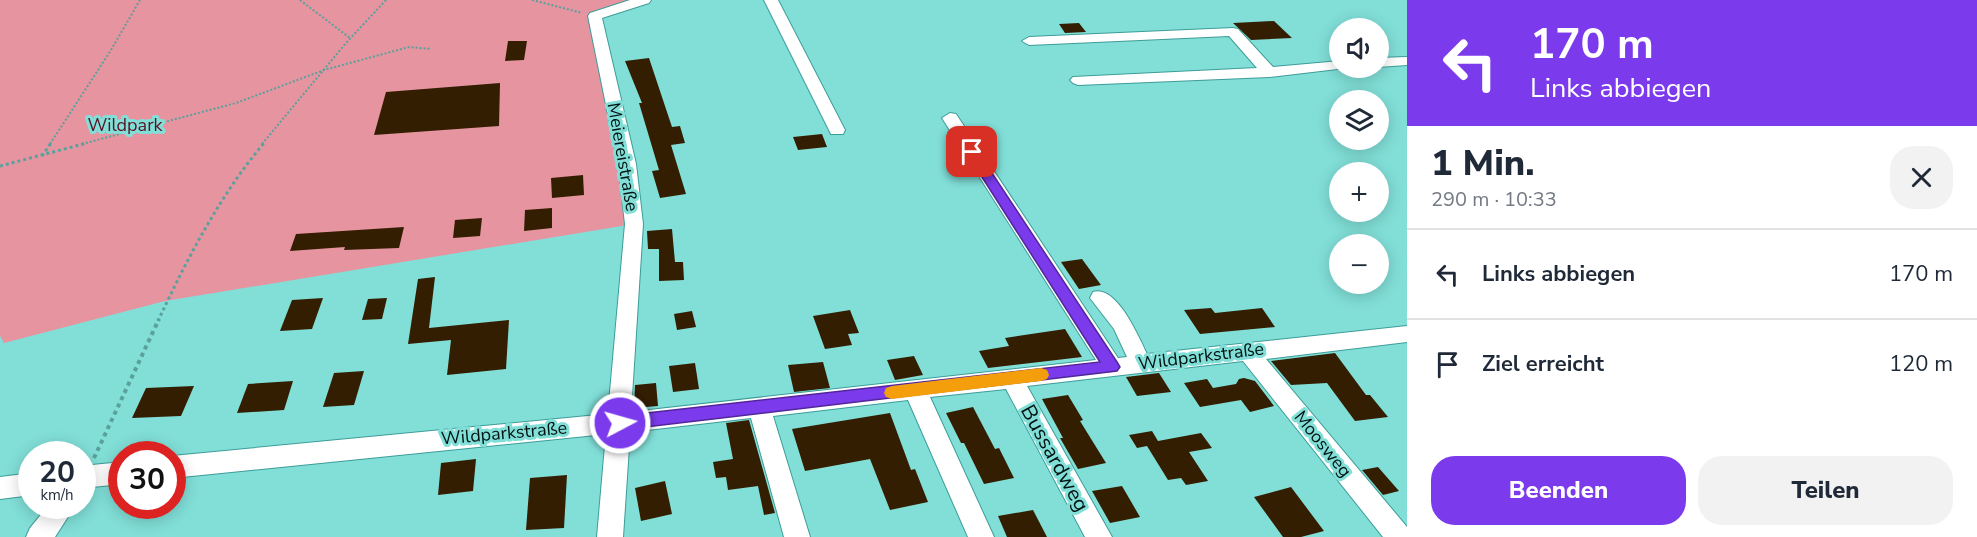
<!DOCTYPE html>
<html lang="de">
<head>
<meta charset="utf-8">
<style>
  :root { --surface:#fff; --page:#f2f2f3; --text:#1f2937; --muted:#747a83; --line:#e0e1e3; --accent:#7c3aed }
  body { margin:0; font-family:"Nunito Sans",sans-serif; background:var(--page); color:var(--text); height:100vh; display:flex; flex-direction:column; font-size:22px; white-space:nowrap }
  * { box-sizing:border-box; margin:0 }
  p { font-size:20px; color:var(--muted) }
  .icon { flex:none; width:33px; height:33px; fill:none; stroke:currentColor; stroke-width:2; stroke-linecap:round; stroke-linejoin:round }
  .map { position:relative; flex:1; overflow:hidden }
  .sheet { display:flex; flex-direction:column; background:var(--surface); width:570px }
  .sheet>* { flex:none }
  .banner { background:#7c3aed; color:#fff; overflow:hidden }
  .buttons { position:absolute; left:1329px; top:18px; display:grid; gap:12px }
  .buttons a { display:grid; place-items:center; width:60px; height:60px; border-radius:50%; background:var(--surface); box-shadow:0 3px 15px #0003; font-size:30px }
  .speed { position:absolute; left:18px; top:441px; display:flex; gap:12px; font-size:30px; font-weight:700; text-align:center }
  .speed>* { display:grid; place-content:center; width:78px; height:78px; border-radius:50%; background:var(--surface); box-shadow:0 3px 15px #0003; line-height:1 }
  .speed small { font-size:15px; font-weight:400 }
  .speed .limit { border:9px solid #d22; background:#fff; color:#111 }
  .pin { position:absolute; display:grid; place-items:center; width:51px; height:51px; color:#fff; margin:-26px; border-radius:12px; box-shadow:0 3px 9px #0006 }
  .me { position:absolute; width:66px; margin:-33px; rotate:84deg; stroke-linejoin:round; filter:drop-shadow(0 0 4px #0008) }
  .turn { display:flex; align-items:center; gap:21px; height:126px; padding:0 24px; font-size:27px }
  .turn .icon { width:78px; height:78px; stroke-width:2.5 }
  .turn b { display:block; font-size:42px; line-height:51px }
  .round { display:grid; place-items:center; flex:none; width:63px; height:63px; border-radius:24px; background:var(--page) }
  .headline { display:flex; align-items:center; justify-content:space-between; height:102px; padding:0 24px }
  h1 { font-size:36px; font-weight:800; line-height:45px }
  .action { display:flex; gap:12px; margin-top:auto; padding:12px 24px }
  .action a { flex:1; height:69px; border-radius:24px; background:var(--accent); color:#fff; font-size:24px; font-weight:800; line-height:69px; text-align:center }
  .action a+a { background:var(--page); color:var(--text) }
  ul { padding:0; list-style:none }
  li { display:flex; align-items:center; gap:18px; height:90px; padding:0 24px; border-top:2px solid var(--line) }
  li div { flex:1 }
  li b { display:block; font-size:22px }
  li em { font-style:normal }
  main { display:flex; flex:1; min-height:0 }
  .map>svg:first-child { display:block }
</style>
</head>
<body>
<main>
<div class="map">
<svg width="1407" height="537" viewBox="0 0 1407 537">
  <rect width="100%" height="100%" fill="#81dfd8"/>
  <!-- green -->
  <path fill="#e694a0" d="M0 0H644L595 17 634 224 165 301 4 343 0 336Z"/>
  <!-- building -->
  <g fill="#341e01">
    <path d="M1274 21 1292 38 1251 40 1233 23Z"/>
    <path d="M1079 23 1086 32 1065 33 1059 24Z"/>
    <path d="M508 41H527L524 60 505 61Z"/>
    <path d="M649 58 672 127 680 126 685 143 671 145 686 194 660 198 652 171 659 170 639 103H642L625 61Z"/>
    <path d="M500 83 499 126 374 135 386 92Z"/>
    <path d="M822 134 827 147 798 150 793 137Z"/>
    <path d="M583 175 584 195 552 198 551 178Z"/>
    <path d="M552 208V228L524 231 525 210Z"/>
    <path d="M482 218 480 236 453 238 455 220Z"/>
    <path d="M404 227 399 248 344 250 345 247 290 251 296 234Z"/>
    <path d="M672 229 675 262H683L684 280 659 281V249H648L647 231Z"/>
    <path d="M1082 259 1101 285 1079 289 1061 262Z"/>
    <path d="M435 277 429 328 509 320 506 369 447 375 451 340 408 344 418 279Z"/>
    <path d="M323 298 312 329 280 331 292 300Z"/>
    <path d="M387 298 382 319 362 320 368 299Z"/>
    <path d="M1211 308 1215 313 1262 308 1275 327 1200 334 1184 310Z"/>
    <path d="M850 310 859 333 848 334 852 345 825 349 813 316Z"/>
    <path d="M692 311 696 327 677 330 674 314Z"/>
    <path d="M1065 329 1082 357 988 368 979 351 1009 346 1005 338Z"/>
    <path d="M1335 353 1366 395H1370L1388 417 1355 421 1327 383 1291 385 1271 361Z"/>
    <path d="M914 356 923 375 895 380 887 360Z"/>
    <path d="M823 362 830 388 794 392 788 365Z"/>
    <path d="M695 363 699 389 673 392 669 366Z"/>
    <path d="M364 371 354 405 323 407 334 373Z"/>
    <path d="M1159 373 1171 392 1137 396 1126 377Z"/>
    <path d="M1244 378 1255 381 1274 406 1250 412 1241 400 1200 407 1184 383 1207 379 1213 388 1236 384 1239 379Z"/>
    <path d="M293 381 284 410 237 413 248 384Z"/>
    <path d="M656 383 658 406 634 408 635 385Z"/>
    <path d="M194 386 181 416 132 418 146 388Z"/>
    <path d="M1068 395 1083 420 1080 421 1106 463 1078 469 1060 438H1063L1042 399Z"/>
    <path d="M973 407 995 449 999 448 1014 478 984 484 964 443H961L946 413Z"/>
    <path d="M890 413 911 470 915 469 928 502 890 510 870 459 805 471 792 429Z"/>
    <path d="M749 420 775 513 764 515 758 486 728 490 726 477 716 478 713 462 733 459 726 423Z"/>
    <path d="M1152 431 1158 441 1201 433 1212 448 1189 452 1208 481 1186 485 1181 478 1168 480 1147 446 1137 448 1129 435Z"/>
    <path d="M476 459 473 491 438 495 441 463Z"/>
    <path d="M1378 467 1399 491 1383 495 1362 470Z"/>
    <path d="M567 475 564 528 526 530 530 478Z"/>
    <path d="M665 481 672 514 641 521 635 488Z"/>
    <path d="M1122 486 1140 517 1110 523 1092 491Z"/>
    <path d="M1291 487 1324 531 1301 537H1283L1254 497Z"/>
    <path d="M1033 510 1047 537H1007L998 516Z"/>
  </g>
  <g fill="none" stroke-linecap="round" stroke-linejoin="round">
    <defs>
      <g id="minor">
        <path d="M630 0H651L649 3 602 18 636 164 643 224 631 412 1096 360 942 118 950 113 956 114 1118 358 1127 357 1114 329 1090 298 1093 292C1117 285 1138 336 1147 354L1407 326V342L1266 359 1407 527V537H1383L1243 361 1027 386 1112 537H1085L1006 389 930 397 994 537H968L908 400 773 416 810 537H784L751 418 630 432 623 537H597L606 434 172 478V456L608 414 625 224 618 164 588 16 590 13Z"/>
        <path d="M764 0H778L845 130 843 134H831Z"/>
        <path d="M1233 28 1238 29 1273 67 1340 61V68H1346L1269 77 1078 85 1073 83 1070 80 1073 77 1257 68 1229 36 1029 45 1022 41 1029 37Z"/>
        <path d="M1407 57V65L1378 67V58Z"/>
        <path d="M122 462V484L82 488V466Z"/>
        <path d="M32 473V495L0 499V477Z"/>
        <path d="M48 506H75L55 537H26L30 528Z"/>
      </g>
    </defs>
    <!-- minor casing -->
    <use href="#minor" stroke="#3c9d98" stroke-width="2"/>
    <!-- path-far2 -->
    <g stroke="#5aa19c" stroke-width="2" stroke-dasharray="2 2" stroke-linecap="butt">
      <path d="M300 0 350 38"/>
      <path d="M532 0 582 13"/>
      <path d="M50 144 111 50 140 0"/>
      <path d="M82 144 236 103 324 70 409 47 431 49"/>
      <path d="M262 144 346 43 386 0"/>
    </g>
    <!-- path-far1 -->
    <g stroke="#5aa19c" stroke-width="3" stroke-dasharray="3 3" stroke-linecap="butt">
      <path d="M42 156 51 143"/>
      <path d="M0 166 87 143"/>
      <path d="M158 321C187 259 220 195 264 143"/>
    </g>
    <!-- path -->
    <path stroke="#5aa19c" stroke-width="4" stroke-dasharray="4 4" stroke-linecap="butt" d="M94 458 159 319"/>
    <!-- minor -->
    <use href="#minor" fill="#fff" fill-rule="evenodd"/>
  </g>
  <!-- route -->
  <path fill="#7c3aed" stroke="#51269a" stroke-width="1.5" d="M972 148 976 149 1117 362 1120 367 1117 371 620 430 614 428 612 423 614 418 620 416 1100 362 966 152Z"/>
  <!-- slow -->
  <path fill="#f59e0b" d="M1041 368 1047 370 1049 375 1047 379 1041 381 892 399 886 397 884 393 886 388 892 386Z"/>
  <g text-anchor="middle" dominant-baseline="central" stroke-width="6" stroke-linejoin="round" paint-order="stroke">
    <!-- park labels -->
    <g font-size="18" fill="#5a1125" stroke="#81dfd8">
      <text x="125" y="125">Wildpark</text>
    </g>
    <!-- street labels -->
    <g font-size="18" fill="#011211" stroke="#81dfd8">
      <text transform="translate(623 157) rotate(80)">Meiereistraße</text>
      <text transform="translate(1201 356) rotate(-7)">Wildparkstraße</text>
      <text transform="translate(504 433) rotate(-5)">Wildparkstraße</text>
      <text transform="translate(1323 444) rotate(51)">Moosweg</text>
    </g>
    <!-- near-street labels -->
    <g font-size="21" fill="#011211" stroke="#81dfd8">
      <text transform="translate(1055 458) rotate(61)">Bussardweg</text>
    </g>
  </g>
</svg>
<div class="buttons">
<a><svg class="icon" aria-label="sound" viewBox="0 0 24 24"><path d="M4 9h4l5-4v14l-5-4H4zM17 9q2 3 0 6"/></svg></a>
<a><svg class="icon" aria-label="layers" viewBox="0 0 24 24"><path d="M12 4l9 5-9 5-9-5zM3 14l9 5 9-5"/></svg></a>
<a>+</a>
<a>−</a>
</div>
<div class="speed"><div>20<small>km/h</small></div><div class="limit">30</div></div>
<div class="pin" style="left:972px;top:152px;background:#d93025"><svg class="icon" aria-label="arrive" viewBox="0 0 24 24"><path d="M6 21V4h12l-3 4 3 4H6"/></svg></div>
<svg class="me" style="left:620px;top:423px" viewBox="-20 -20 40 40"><circle r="17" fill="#7c3aed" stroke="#fff" stroke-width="3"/><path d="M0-11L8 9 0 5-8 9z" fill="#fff"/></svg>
</div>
<section class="sheet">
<div class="banner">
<div class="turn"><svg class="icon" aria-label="left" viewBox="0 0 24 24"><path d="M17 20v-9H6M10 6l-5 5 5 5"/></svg><div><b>170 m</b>Links abbiegen</div></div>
</div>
<div class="headline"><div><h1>1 Min.</h1><p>290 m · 10:33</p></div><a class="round"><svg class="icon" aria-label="close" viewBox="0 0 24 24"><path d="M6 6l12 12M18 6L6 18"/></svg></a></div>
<ul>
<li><svg class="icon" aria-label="left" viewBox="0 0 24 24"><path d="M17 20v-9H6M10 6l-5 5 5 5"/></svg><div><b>Links abbiegen</b></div><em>170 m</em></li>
<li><svg class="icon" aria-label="arrive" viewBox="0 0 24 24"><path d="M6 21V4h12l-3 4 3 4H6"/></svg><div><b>Ziel erreicht</b></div><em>120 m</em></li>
</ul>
<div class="action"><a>Beenden</a><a>Teilen</a></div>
</section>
</main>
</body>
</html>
